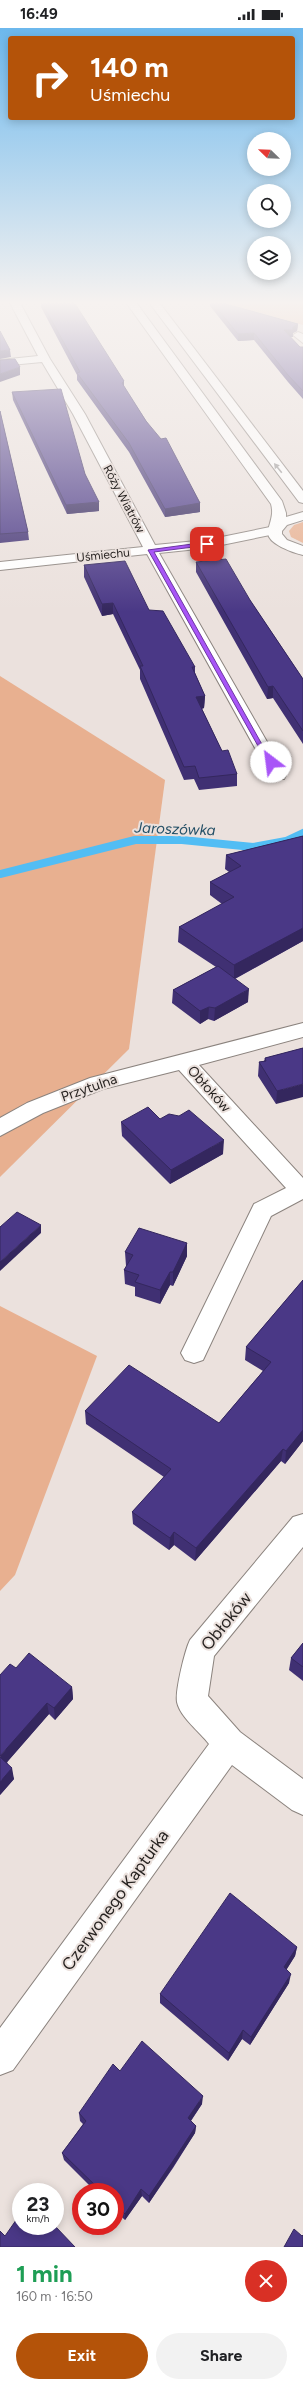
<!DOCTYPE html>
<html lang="en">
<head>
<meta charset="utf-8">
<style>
  :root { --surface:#fff; --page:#f2f2f2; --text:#202124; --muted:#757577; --accent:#b45309 }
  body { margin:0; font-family:Figtree,sans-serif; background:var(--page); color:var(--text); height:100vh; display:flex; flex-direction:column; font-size:15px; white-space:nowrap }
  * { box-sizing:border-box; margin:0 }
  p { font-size:13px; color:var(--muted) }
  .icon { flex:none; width:22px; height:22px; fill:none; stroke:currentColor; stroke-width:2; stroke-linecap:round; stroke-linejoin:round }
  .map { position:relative; height:2219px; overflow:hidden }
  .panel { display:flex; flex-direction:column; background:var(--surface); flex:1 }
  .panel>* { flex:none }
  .top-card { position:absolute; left:8px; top:8px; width:287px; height:84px; border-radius:4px; box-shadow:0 2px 10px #0003; background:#b45309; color:#fff; overflow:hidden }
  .needle { width:26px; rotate:293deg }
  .buttons { position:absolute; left:247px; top:104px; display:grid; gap:8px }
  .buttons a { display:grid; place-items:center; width:44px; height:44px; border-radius:50%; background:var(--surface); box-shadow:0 2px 10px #0003; font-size:20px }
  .speed { position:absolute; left:12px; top:2155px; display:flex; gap:8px; font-size:20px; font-weight:700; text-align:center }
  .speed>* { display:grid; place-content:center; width:52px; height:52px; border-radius:50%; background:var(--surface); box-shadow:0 2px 10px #0003; line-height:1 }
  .speed small { font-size:10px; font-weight:400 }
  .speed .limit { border:6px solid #d22; background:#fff; color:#111 }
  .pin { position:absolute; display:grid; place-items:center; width:34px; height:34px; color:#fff; margin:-17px; border-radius:8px; box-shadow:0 2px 6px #0006 }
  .me { position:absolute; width:44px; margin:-22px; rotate:330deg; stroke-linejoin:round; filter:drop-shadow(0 0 3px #0008) }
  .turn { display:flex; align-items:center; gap:14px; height:84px; padding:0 16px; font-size:18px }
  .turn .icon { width:52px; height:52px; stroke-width:2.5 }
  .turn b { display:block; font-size:28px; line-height:34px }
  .round { display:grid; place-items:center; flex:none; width:42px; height:42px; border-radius:21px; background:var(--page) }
  .summary { display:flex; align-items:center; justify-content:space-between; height:68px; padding:0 16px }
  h1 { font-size:24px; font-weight:700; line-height:30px; color:#1e9e55 }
  .cta { display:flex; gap:8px; margin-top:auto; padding:8px 16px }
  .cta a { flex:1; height:46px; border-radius:24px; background:var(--accent); color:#fff; font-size:16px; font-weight:700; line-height:46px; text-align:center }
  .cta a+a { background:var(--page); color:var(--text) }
  .status { display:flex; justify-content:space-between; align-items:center; height:28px; padding:0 20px; background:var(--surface); direction:ltr }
  .status svg { height:11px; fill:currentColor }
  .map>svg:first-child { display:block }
</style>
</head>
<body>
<div class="status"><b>16:49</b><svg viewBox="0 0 49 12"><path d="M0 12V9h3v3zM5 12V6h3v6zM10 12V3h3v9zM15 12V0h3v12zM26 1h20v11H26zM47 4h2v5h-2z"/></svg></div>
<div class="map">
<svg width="303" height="2219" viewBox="0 0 303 2219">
  <rect width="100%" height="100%" fill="#ebe1dd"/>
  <!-- green -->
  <g fill="#e8b090">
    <path d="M217 273H303V297Z"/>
    <path d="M303 494V515L291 509 289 503 294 497Z"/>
    <path d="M0 648 165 752 129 1021 0 1149Z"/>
    <path d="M0 1278 97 1328 15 1547 0 1563Z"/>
  </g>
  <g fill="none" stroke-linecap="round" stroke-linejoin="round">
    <!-- stream -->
    <path stroke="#52bdf4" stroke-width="8" d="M0 846 135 812H182L253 819 286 813 303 805"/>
    <defs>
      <g id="minor">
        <path d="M9 273H19L50 331 85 386 155 517 207 512 275 498 282 502 275 506 207 520 159 525 286 747 284 751H272L270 747 147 526 0 542V534L143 519 73 386 42 334 0 338V332L38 328Z"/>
        <path d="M298 304 303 306V315L293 307Z"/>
        <path d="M303 995V1009L199 1037 303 1150V1171L271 1188 203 1332 194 1335 185 1332 181 1325 254 1176 286 1160 179 1042 103 1061 43 1085 0 1108V1090L27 1075 90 1050Z"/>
        <path d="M303 1486V1519L214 1628 208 1668 240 1704 303 1751V1787L292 1782 232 1737 13 2042 0 2047V2000L209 1716C200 1704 180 1689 177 1674 175 1663 185 1622 190 1612L293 1489Z"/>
      </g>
      <g id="secondary">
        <path d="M125 273H135L282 473 286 485V489L303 484V492L287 497 282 503V506L287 512 303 518V527C294 525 266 516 268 503 270 493 274 487 271 476Z"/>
        <path d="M148 273H158L303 463V475L299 474Z"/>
      </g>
    </defs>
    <!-- minor casing -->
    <use href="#minor" stroke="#8b837e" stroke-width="2"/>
    <!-- secondary casing -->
    <use href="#secondary" stroke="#8b837e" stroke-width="2"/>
    <!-- minor -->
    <use href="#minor" fill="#fff" fill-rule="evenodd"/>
    <!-- secondary -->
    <use href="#secondary" fill="#fff" fill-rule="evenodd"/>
  </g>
  <!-- wall -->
  <g fill="#403073">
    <path d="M41 273 124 353V359L200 475V484L165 489 129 424 77 352V347L41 279Z"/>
    <path d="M210 273H215L298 296 297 303 293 305V309H290L300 319H303V371L288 354 254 312 238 313 210 278Z"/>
    <path d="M12 364 85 446 99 483 67 486 13 372Z"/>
    <path d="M0 383 28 504 29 512 0 515Z"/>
    <path d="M196 534 250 572 303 651V716L273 670 267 671 196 544Z"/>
    <path d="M84 537 149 582 195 639V645L205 668 204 680 202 681 222 723 237 746V758L199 762 194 751 184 752 140 651V642L113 586 102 588 84 549Z"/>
    <path d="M303 808V913L235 951 248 974 214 993 208 991 200 996 172 975 173 962 216 939 178 914 179 899 222 876 210 867V854L229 844 225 841 226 827Z"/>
    <path d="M303 1020 276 1076 258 1048 259 1034 264 1033 265 1030Z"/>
    <path d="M160 1091 223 1126 170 1156 122 1108 121 1094Z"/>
    <path d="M187 1215V1228L173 1258 170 1257 160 1276 135 1268V1259L125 1256 124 1242 127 1238H126L125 1224Z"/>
    <path d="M303 1252V1413L285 1436 281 1433 195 1533 174 1517 169 1522 133 1496 132 1484 164 1449 86 1396 85 1383 219 1395 263 1343 245 1332 246 1319Z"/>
    <path d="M303 1615V1653L289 1642 291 1630Z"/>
    <path d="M16 1640 72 1659 73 1671 55 1692 49 1686 7 1734 14 1751 0 1767Z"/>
    <path d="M297 1919 295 1928 286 1942 289 1955 250 2017 242 2011 228 2033 160 1975V1966Z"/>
    <path d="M120 2043 202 2076 191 2093 196 2098 195 2105 173 2140 149 2175 142 2168 125 2192 115 2183V2164H96L64 2132 62 2125 83 2096 80 2093 79 2085Z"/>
  </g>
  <!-- shaded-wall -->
  <g fill="#34275e">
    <path d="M298 296 297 303 293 305V309H284V302Z"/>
    <path d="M254 305V312L238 313V306Z"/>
    <path d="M10 322 11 329 0 331V323Z"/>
    <path d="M20 339V347L0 354V346Z"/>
    <path d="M124 353V361L122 355Z"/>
    <path d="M99 474V483L67 486 66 477Z"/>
    <path d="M200 475V484L165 489V481Z"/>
    <path d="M113 575V586L102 588V576Z"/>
    <path d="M273 658V670L267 671 268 659Z"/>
    <path d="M205 668 204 680 196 681V669Z"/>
    <path d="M303 900V913L234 951V937Z"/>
    <path d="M249 961 248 974 214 993 215 980Z"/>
    <path d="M209 979 208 991 200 996V983Z"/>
    <path d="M303 1056V1069L276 1076 277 1063Z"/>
    <path d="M224 1112 223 1126 170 1156 171 1142Z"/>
    <path d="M41 1197V1205L0 1243V1234Z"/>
    <path d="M187 1215V1228L173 1258V1244Z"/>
    <path d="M170 1244V1257L160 1276V1262Z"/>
    <path d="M303 1402V1413L285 1436 286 1423Z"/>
    <path d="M283 1421 281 1433 195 1533 196 1520Z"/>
    <path d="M174 1504V1517L169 1522 170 1510Z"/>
    <path d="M72 1659 73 1671 55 1692 54 1680Z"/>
    <path d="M47 1675 49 1686 2 1740 0 1728Z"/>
    <path d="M12 1740 14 1751 0 1767V1754Z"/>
    <path d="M297 1919 295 1928 282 1949 284 1939Z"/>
    <path d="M291 1946 289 1955 250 2017 251 2009Z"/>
    <path d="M243 2002 242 2011 228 2033 229 2025Z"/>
    <path d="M203 2068 202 2076 187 2098 188 2090Z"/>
    <path d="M196 2098 195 2105 149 2175V2168Z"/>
    <path d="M141 2161 142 2168 125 2192V2186Z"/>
  </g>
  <!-- building -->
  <g fill="#4a3886" stroke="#34275e">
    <path d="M41 273H70V274H74L124 353 122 355 146 393 161 411 166 410 200 475 165 481 129 415 77 345 80 344Z"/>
    <path d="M211 273H215L298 296 293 299V302H284L300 319H303V363L288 347 254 305 238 306Z"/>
    <path d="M0 303 10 322 0 323Z"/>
    <path d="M15 331 20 339 0 346V332Z"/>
    <path d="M61 361 85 446 99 474 66 477 12 364Z"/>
    <path d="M0 383 28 504 0 506Z"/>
    <path d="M226 531 250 572 303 651V703L273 658 268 659 196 534Z"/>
    <path d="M125 533 149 582 163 583 195 639H192L205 668 196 669 222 723 228 722 237 746 199 750 195 738 184 739 140 638H143L113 575 102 576 84 537Z"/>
    <path d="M303 808V900L234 937 179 899 234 869 210 854 241 838 226 827Z"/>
    <path d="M218 938 249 961 215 980 209 979 200 983 173 962Z"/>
    <path d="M303 1020V1056L277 1063 259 1034 266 1033 265 1030Z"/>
    <path d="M148 1079 160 1091 169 1086 179 1088 189 1082 224 1112 171 1142 121 1094Z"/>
    <path d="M17 1184 41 1197 0 1234V1199Z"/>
    <path d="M139 1200 187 1215 173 1244H170L160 1262 135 1254 139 1247 124 1242 133 1227 125 1224Z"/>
    <path d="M303 1252V1402L286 1423 283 1421 196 1520 174 1504 170 1510 132 1484 171 1441 85 1383 129 1337 219 1395 271 1334 246 1319Z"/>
    <path d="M303 1615V1639L291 1630Z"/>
    <path d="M29 1625 72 1659 54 1680 47 1675 0 1728V1647L10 1636 16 1640Z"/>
    <path d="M0 1729 12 1740 0 1754Z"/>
    <path d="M230 1865 297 1919 284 1939 291 1946 251 2009 243 2002 229 2025 160 1966Z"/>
    <path d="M142 2013 203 2068 188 2090 196 2098 173 2133 149 2168 141 2161 125 2186 115 2176V2164H102L62 2125 86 2093 79 2085 95 2062 113 2036 120 2043Z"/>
    <path d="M21 2185V2198H55L75 2219H0V2203L5 2208Z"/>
    <path d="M294 2201 302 2208 303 2207V2219H284Z"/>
  </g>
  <!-- one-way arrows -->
  <defs><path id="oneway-solid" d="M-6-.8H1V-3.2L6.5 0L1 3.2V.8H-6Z"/></defs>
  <use fill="#9e9c9c" href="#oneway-solid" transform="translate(278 440) rotate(-129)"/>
  <!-- sky -->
  <linearGradient id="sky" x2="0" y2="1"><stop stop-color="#6cb8ed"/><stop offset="0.47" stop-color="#f6f2f0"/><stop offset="1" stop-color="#f6f2f0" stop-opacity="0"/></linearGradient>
  <rect width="303" height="584" fill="url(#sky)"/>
  <!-- route -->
  <path fill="#a855f7" stroke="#6d37a1" d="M207 514 209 517 154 524 273 736 267 734 148 522Z"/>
  <g text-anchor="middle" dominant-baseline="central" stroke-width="4" stroke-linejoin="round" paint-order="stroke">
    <!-- far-street labels -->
    <g font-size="12" fill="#282422" stroke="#ebe1dd">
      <text transform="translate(124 471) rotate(62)">Róży Wiatrów</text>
      <text transform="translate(103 527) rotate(-6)">Uśmiechu</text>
    </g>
    <!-- street labels -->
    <g font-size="14" fill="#282422" stroke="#ebe1dd">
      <text transform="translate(89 1060) rotate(-19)">Przytulna</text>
      <text transform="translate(209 1061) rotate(48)">Obłoków</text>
    </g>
    <!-- water labels -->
    <g font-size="15" font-style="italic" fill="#234f66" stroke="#ebe1dd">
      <text transform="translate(175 801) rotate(2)">Jaroszówka</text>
    </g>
    <!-- near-street labels -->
    <g font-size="17" fill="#282422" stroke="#ebe1dd">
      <text transform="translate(226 1593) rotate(-51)">Obłoków</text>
      <text transform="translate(115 1872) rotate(-54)">Czerwonego Kapturka</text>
    </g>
  </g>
</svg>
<div class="buttons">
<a><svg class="needle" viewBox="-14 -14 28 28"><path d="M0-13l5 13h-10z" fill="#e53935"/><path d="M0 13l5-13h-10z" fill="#757577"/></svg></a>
<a><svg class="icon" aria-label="search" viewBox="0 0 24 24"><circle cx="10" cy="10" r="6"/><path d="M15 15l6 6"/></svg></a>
<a><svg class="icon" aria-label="layers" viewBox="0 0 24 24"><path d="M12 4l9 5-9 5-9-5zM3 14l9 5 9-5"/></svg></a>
</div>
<div class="speed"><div>23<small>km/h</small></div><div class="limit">30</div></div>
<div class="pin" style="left:207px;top:516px;background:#d93025"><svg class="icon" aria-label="arrive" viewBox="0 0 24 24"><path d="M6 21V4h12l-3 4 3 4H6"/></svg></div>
<svg class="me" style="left:271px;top:734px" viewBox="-20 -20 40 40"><circle r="19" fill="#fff"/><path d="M0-13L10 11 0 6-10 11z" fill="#a855f7"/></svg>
<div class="top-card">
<div class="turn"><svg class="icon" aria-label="right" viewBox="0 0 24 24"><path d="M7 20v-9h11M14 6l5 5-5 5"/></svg><div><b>140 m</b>Uśmiechu</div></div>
</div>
</div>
<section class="panel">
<div class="summary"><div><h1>1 min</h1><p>160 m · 16:50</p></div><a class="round" style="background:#d93025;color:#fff"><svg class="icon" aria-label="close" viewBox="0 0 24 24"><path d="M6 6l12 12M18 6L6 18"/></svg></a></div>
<div class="cta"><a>Exit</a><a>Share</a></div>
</section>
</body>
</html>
